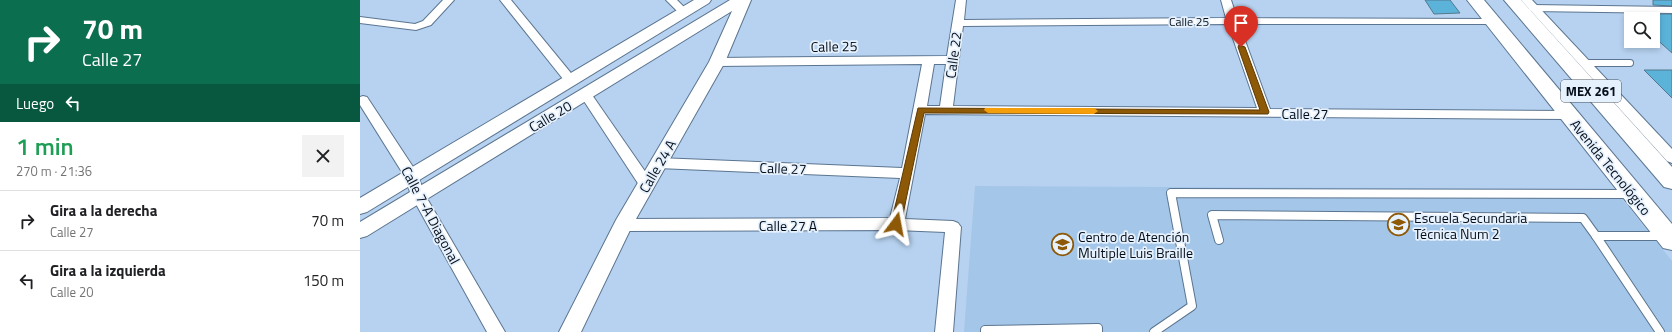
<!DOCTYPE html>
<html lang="es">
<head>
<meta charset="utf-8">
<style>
  :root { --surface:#fff; --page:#f2f2f2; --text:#202124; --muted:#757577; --line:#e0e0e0 }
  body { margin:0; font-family:"Titillium Web",sans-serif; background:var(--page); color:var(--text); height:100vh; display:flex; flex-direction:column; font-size:15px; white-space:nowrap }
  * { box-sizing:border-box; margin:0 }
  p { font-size:13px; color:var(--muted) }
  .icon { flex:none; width:22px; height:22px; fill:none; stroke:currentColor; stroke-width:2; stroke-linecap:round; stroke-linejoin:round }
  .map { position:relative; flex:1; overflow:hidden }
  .drawer { display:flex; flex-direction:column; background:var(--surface); width:360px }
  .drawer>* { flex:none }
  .hud { background:#0b6e4f; color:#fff; overflow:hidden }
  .controls { position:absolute; left:1264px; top:12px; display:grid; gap:8px }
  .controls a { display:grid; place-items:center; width:36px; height:36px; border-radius:0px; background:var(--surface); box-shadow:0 2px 6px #0003; font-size:20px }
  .pin { position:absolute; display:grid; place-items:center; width:34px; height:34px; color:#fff; margin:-41px -17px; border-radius:50% 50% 50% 0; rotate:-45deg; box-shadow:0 0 4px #0007 }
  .pin .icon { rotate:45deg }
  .me { position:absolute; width:44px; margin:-22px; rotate:13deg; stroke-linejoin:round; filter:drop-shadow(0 0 3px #0008) }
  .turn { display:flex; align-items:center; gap:14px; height:84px; padding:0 16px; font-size:18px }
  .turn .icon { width:52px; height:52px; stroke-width:2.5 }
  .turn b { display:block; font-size:28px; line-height:34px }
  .then { display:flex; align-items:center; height:38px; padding:0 16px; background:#0003; gap:8px; font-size:15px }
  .round { display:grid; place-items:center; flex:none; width:42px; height:42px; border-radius:0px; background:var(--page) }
  .summary { display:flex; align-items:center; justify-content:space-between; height:68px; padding:0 16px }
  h1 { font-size:24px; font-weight:600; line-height:30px; color:#1e9e55 }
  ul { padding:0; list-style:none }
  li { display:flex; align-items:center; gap:12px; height:60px; padding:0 16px; border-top:1px solid var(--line) }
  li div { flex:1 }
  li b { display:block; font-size:15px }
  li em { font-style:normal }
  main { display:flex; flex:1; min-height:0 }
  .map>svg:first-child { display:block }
</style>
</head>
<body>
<main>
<section class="drawer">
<div class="hud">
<div class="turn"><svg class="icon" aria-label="right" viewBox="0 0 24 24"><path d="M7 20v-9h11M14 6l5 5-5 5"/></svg><div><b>70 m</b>Calle 27</div></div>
<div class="then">Luego<svg class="icon" aria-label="left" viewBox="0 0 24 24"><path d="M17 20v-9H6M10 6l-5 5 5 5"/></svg></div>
</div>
<div class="summary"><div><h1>1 min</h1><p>270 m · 21:36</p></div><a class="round"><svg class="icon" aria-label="close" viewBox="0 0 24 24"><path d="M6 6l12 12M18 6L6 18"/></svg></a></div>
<ul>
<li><svg class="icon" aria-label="right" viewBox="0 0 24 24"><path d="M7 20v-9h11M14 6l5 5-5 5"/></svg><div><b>Gira a la derecha</b><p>Calle 27</p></div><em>70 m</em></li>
<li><svg class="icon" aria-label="left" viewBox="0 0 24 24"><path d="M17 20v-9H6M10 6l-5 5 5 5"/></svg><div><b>Gira a la izquierda</b><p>Calle 20</p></div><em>150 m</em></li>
</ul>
</section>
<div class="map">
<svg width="1312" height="332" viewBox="0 0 1312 332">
  <rect width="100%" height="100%" fill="#b6d2f0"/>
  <!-- built -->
  <path fill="#a4c6e9" d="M615 186 1254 189 1312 261V332H604Z"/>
  <!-- building -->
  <g fill="#5bb3da" stroke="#53798c">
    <path d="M1065 0H1090L1100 13 1074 14Z"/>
    <path d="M1293 0H1312V6L1293 5Z"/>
    <path d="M1293 14H1312V53L1293 36Z"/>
    <path d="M1284 70H1312V98Z"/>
  </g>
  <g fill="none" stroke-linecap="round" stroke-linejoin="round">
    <defs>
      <g id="service-far1">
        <path d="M1172 8 1312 10"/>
        <path d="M1224 63H1270"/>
      </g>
      <g id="service">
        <path d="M859 240 852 215 1223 218 1236 236"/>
        <path d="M625 332V330L738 328V332"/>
        <path d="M794 332 832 306 811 193 1270 194"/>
        <path d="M1300 332 1236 236H1302"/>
      </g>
      <g id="minor">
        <path d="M83 0H94L71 25 56 30 0 23V17L55 24 63 21Z"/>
        <path d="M140 0H151L215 78 217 81 215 84H207Z"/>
        <path d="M306 0H317L329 12 324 15 320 14Z"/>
        <path d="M596 0H606L604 20 866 18 861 0H871L877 18 1133 19 1139 22 1137 24H879L910 109 1209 111 1214 112 1215 115 1214 118 1209 119 565 114 545 219 593 221 598 223 601 227 593 332H575L585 232 536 230 263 231 258 229 255 225 258 221 263 219 530 218 540 178 298 168 293 166 291 163 293 160 298 158 542 168 562 64 357 66 351 62 357 58 587 56ZM868 24 897 108 593 106 603 26ZM574 64H586L580 106H567Z"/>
        <path d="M1161 0H1172L1312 149V163L1307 161Z"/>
        <path d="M226 91 230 92 291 180 293 184 291 188 286 189 281 188 220 95Z"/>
        <path d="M3 96 7 97 57 173 65 195 145 332H127L51 195 45 177 0 105V97Z"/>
      </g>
      <g id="tertiary">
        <path d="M334 0H351L349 3 7 212 0 214V198Z"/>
        <path d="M370 0H391L365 62 272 226 221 332H199L256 220 349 62 372 11 7 236 0 238V222Z"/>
      </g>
      <g id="primary">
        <path d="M1107 0H1124L1312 224V250L1303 248Z"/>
        <path d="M1144 0H1161L1312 167V189L1304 187Z"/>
      </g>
    </defs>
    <!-- service-far1 casing -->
    <use href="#service-far1" stroke="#5b7590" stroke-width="8"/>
    <!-- service casing -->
    <use href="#service" stroke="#5b7590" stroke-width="10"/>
    <!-- minor casing -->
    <use href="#minor" stroke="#5b7590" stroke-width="2"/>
    <!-- tertiary casing -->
    <use href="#tertiary" stroke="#5b7590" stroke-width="2"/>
    <!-- primary casing -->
    <use href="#primary" stroke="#5b7590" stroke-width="2"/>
    <!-- service-far1 -->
    <use href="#service-far1" stroke="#fff" stroke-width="6"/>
    <!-- service -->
    <use href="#service" stroke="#fff" stroke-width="8"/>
    <!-- minor -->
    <use href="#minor" fill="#fff" fill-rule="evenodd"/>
    <!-- tertiary -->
    <use href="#tertiary" fill="#fff" fill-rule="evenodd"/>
    <!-- primary -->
    <use href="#primary" fill="#fff" fill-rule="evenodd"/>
  </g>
  <!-- route -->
  <path fill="#8d5907" stroke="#5c3a05" d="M879 45 885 47 909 112 908 114 564 113 541 224 536 228 531 224 558 108 900 110 878 47Z"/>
  <!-- slow -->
  <path fill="#f59e0b" d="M625 108H734L738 111 734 114 628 113 624 110Z"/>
  <!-- icons -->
  <defs>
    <symbol id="school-ring" viewBox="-11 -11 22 22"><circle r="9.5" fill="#e6f1fe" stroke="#8d5907" stroke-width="1.5"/><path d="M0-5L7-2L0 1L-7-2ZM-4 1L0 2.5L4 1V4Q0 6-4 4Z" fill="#8d5907"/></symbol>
  </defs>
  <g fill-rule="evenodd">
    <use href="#school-ring" x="1026" y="212" width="25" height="25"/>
    <use href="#school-ring" x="690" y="232" width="25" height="25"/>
  </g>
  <g text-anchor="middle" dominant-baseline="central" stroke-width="3.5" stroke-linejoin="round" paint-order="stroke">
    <!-- far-street labels -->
    <g font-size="12" fill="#060f19" stroke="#e6f1fe">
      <text x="829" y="21">Calle 25</text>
    </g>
    <!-- shield labels -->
    <rect fill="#e6f1fe" stroke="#49535e" stroke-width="1" x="1201" y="80" width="60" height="22" rx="3"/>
    <g font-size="13" font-weight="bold" fill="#060f19">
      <text x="1231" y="91">MEX 261</text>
    </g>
    <!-- street labels -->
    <g font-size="14" fill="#060f19" stroke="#e6f1fe">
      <text transform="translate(474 46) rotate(-1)">Calle 25</text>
      <text transform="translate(593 55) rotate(-82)">Calle 22</text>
      <text x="945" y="113">Calle 27</text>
      <text transform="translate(190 116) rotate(-31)">Calle 20</text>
      <text transform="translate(297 166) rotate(-60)">Calle 24 A</text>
      <text transform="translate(1251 167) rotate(51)">Avenida Tecnológico</text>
      <text transform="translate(423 168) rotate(2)">Calle 27</text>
      <text transform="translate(71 215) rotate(62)">Calle 7-A Diagonal</text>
      <text x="428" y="225">Calle 27 A</text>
    </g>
    <!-- poi labels -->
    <g font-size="14" fill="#060f19" stroke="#e6f1fe" text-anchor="start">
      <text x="1054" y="217">Escuela Secundaria<tspan x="1054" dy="16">Técnica Num 2</tspan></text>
      <text x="718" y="236">Centro de Atención<tspan x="718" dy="16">Multiple Luis Braille</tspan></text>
    </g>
  </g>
</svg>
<div class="controls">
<a><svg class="icon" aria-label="search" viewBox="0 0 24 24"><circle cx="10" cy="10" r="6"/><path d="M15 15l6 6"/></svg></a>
</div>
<div class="pin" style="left:881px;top:47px;background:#d93025"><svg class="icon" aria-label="arrive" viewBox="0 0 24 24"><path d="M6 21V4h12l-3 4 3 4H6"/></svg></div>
<svg class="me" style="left:536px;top:224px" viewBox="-20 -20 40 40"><path d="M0-17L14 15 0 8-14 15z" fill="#8d5907" stroke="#fff" stroke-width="4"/></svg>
</div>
</main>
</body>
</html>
